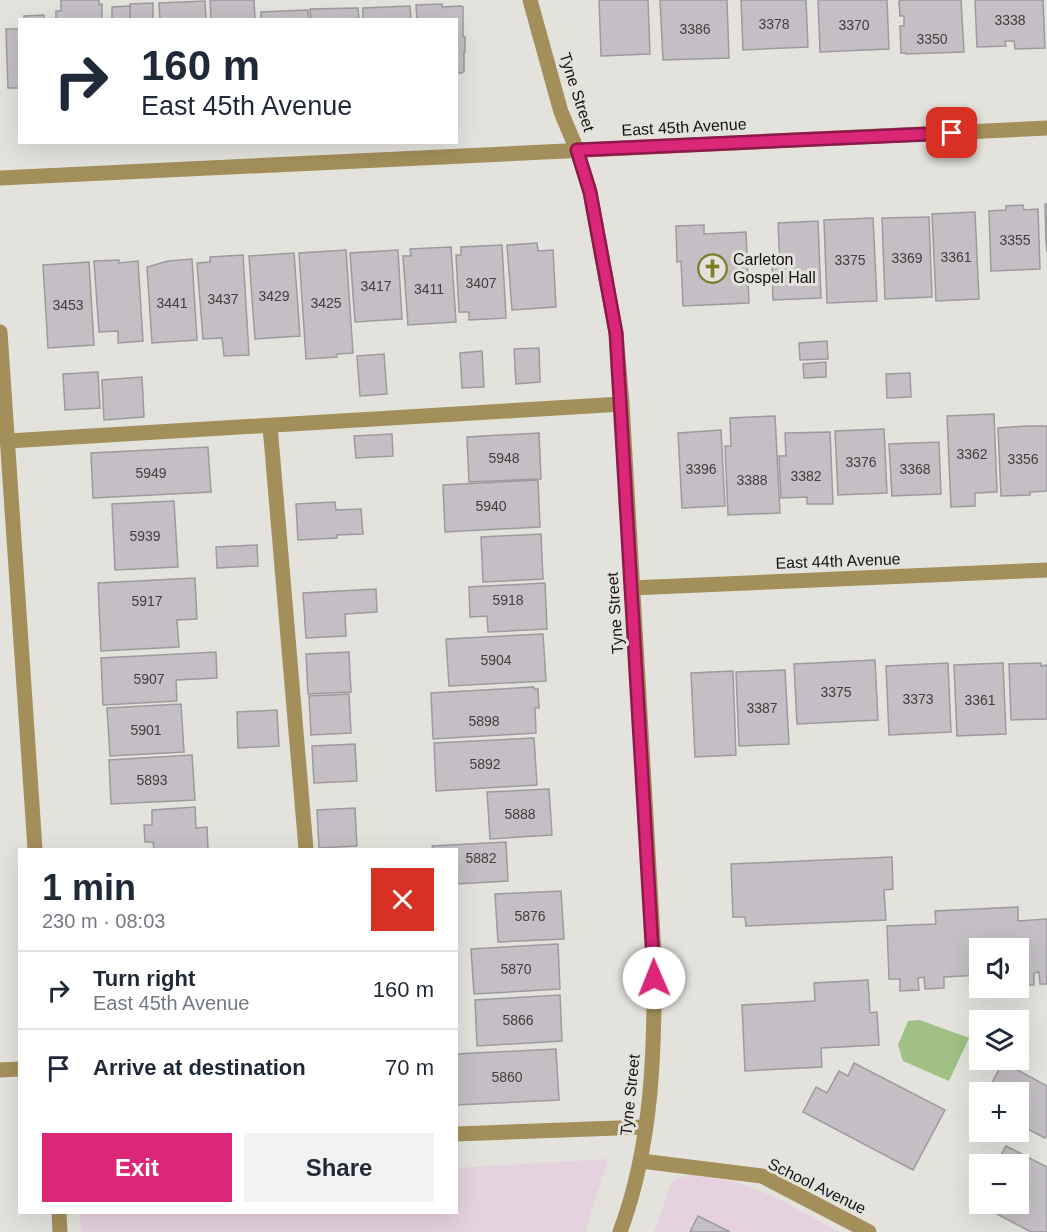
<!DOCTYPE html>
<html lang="en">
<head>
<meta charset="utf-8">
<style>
  :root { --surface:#fff; --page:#f2f2f3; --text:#1f2937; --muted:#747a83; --line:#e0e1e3; --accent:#db2777 }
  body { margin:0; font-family:Helvetica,sans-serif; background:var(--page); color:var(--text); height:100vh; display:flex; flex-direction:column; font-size:22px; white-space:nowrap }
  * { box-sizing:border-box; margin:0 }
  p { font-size:20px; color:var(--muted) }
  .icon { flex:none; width:33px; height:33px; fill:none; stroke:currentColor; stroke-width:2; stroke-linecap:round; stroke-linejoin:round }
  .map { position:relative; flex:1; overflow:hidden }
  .side { position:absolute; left:18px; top:848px; width:440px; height:366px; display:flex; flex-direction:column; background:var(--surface); border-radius:0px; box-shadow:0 6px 24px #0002 }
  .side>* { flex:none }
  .hud { position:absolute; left:18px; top:18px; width:440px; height:126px; border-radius:0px; box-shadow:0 6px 24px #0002; background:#fff; color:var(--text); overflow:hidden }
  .fabs { position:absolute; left:969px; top:938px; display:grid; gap:12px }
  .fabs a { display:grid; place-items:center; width:60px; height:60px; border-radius:0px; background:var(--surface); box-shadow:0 6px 24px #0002; font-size:30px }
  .pin { position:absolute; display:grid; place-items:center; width:51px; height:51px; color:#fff; margin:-26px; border-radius:12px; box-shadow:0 3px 9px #0006 }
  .me { position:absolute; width:66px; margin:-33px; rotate:359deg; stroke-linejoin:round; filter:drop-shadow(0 0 4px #0008) }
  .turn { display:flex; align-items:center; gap:21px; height:126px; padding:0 24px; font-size:27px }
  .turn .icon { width:78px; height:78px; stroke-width:2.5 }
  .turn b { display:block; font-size:42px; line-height:51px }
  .round { display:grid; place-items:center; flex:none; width:63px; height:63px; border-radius:0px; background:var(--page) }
  .overview { display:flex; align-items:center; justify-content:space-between; height:102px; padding:0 24px }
  h1 { font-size:36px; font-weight:700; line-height:45px }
  .primary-button { display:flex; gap:12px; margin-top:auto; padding:12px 24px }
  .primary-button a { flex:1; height:69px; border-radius:0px; background:var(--accent); color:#fff; font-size:24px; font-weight:700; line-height:69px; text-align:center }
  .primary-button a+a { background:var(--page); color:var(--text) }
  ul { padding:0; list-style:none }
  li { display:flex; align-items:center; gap:18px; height:78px; padding:0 24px; border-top:2px solid var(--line) }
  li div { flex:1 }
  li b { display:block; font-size:22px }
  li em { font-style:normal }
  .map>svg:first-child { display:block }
</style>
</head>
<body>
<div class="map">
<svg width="1047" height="1232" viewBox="0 0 1047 1232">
  <rect width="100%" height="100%" fill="#e4e2dc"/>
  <!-- commercial -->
  <g fill="#e6d1df">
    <path d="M608 1159 585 1232H81L80 1212H456V1168Z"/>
    <path d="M693 1175 736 1182 775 1197 839 1232H654L672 1182 678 1178Z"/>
  </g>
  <!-- green -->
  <path fill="#a0c085" d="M920 1020 969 1038 949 1081 903 1061 898 1045 908 1021Z"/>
  <!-- building -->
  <g fill="#c3bfc4" stroke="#9d9a9e" stroke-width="1.5">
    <path d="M61 0H99V5L102 4V20H56V11H61Z"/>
    <path d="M210 0H254L255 20H211Z"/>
    <path d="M599 0H648L650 54 601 56Z"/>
    <path d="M660 0H727L729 58 663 60Z"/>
    <path d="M741 0H806L808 47 743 50Z"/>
    <path d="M818 0H887L889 49 820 52Z"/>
    <path d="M903 0H961L964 52 906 54V53H901L900 26H904V16H900L899 1Z"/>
    <path d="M975 0H1043L1045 48 1015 49 1014 41H1005L1006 46 977 47Z"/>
    <path d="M205 1 206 20H160L159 3Z"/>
    <path d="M153 3V20H130V4Z"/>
    <path d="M442 4V7L461 6 463 7V37H465V52H464V71L462 73H456V20H417L416 5Z"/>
    <path d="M130 6V20H112V7Z"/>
    <path d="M410 6 411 20H363V8Z"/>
    <path d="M358 8 359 20H311L310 9Z"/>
    <path d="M308 10 309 20H261V12Z"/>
    <path d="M44 15V20H24V16Z"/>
    <path d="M6 29H20V88H8Z"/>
    <path d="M1045 204H1047V252L1046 242Z"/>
    <path d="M1023 205 1024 210 1038 209 1040 269 991 271 989 211 1006 210V206Z"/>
    <path d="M975 212 979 299 936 301 932 214Z"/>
    <path d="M929 217 932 297 885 299 882 218Z"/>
    <path d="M873 218 877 301 827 303 824 220Z"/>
    <path d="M818 221 821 298 773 300 772 264H780L778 223Z"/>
    <path d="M704 225V234L746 232 749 303 683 306 681 261 677 262 676 226Z"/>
    <path d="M537 243 538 251 553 250 556 307 512 310 507 245Z"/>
    <path d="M502 245 506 318 469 320V312H459L456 255H461V247Z"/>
    <path d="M451 247 456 322 408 325 403 256H411L410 249Z"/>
    <path d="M346 250 353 353 337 354V357L306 359 299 253Z"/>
    <path d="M398 250 402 319 355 322 350 253Z"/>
    <path d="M294 253 300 336 255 339 249 256Z"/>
    <path d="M243 255 249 355 224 356 222 338 203 339 197 263 210 262V257Z"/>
    <path d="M192 259 197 340 152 343 147 267 168 261Z"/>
    <path d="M119 260V263L138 261 143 341 118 343V331L99 332 94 261Z"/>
    <path d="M89 262 94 345 48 348 43 265Z"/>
    <path d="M827 341 828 359 800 360 799 343Z"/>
    <path d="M539 348 540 382 516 384 514 349Z"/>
    <path d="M482 351 484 387 462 388 460 353Z"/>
    <path d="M384 354 387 394 360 396 357 356Z"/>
    <path d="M826 362V377L804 378 803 364Z"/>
    <path d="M98 372 100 408 65 410 63 374Z"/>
    <path d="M910 373 911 397 887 398 886 374Z"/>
    <path d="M142 377 144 417 104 420 102 380Z"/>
    <path d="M994 414 997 492 975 493V506L951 507 947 416Z"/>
    <path d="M775 416 780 513 728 515 725 446H731L730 418Z"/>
    <path d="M1027 426H1047V491L1030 492V495L1001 496 998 428Z"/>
    <path d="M884 429 887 493 838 495 835 431Z"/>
    <path d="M721 430 725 506 682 508 678 433Z"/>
    <path d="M830 432 833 504H807V497L781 498 779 456H786L785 433Z"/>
    <path d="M539 433 541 479 469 482 467 437Z"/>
    <path d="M392 434 393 456 356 458 354 436Z"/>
    <path d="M939 442 941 494 892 496 889 444Z"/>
    <path d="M208 447 211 492 93 498 91 453Z"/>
    <path d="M538 480 540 527 445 532 443 485Z"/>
    <path d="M174 501 178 567 115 570 112 504Z"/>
    <path d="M335 502 336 510 361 509 363 534 337 535V538L298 540 296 504Z"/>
    <path d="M541 534 543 579 483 582 481 537Z"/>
    <path d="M257 545 258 566 217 568 216 547Z"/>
    <path d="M195 578 197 619 177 620 179 647 101 651 98 583Z"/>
    <path d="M545 583 547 629 488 632 487 616 470 617 469 587Z"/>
    <path d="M376 589 377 612 345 614 346 636 306 638 303 593Z"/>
    <path d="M543 634 546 681 449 686 446 639Z"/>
    <path d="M216 652 217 678 176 680 177 701 103 705 101 658Z"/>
    <path d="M349 652 351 692 308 694 306 654Z"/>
    <path d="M875 660 878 720 797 724 794 664Z"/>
    <path d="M948 663 951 732 889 735 886 666Z"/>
    <path d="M1003 663 1006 734 957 736 954 665Z"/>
    <path d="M1041 663V666L1047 665V719L1011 720 1009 664Z"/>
    <path d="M785 670 789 744 739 746 736 672Z"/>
    <path d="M733 671 736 755 695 757 691 673Z"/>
    <path d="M534 687V689H538L539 708H535L536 733 433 739 431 693Z"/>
    <path d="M349 694 351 733 311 735 309 696Z"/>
    <path d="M181 704 184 752 110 756 107 708Z"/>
    <path d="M277 710 279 746 238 748 237 712Z"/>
    <path d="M534 738 537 785 436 791 434 743Z"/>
    <path d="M355 744 357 781 314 783 312 746Z"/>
    <path d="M192 755 195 800 111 804 109 760Z"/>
    <path d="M549 789 552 835 490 839 487 792Z"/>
    <path d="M195 807 196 828 207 827 208 849H154L153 842H145L144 825H152V810Z"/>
    <path d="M355 808 357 846 319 848 317 810Z"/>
    <path d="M506 842 508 881 456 884V849H433L432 846Z"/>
    <path d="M892 857 893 889 884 890 886 920 746 926 745 917H733L731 864Z"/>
    <path d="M561 891 564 939 498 942 495 894Z"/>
    <path d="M1018 907V921L1047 919V984H1040L1039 972 1034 973V985H1018V948H980V975L944 977V988L925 989 924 977 918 978 919 990 900 991V979H889L887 926 936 924 935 911Z"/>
    <path d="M558 944 560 989 474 994 471 949Z"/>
    <path d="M868 980 870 1013 877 1012 879 1045 821 1048 822 1067 745 1071 742 1005 815 1001 814 983Z"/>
    <path d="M560 995 562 1041 477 1046 475 1000Z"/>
    <path d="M556 1049 559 1100 456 1105V1054Z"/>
    <path d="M1003 1062 1047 1086V1135L1045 1138 1018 1124V1092H987Z"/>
    <path d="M854 1063 945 1110 913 1170 803 1112 816 1087 827 1093 839 1071 848 1076Z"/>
    <path d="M1006 1146 1047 1167V1232H1031L976 1203 980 1196V1203H1018V1164H996Z"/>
    <path d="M698 1216 730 1232H690Z"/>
  </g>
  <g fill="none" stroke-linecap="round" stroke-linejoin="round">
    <!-- service -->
    <g stroke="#a38f5a" stroke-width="15">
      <path d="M270 426 306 849"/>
      <path d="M8 441 622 404"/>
      <path d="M456 1134 645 1127"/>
    </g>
    <!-- minor -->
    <g stroke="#a38f5a" stroke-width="15">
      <path d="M530 0 561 112 577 150 590 192 616 333 622 404 654 954C655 1047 653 1144 620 1232"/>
      <path d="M0 178 1047 128"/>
      <path d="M0 332 35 849"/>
      <path d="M631 588 1047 570"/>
      <path d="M0 1070 20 1069"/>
      <path d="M641 1161 762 1176 869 1232"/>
      <path d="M59 1212 60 1232"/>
    </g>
  </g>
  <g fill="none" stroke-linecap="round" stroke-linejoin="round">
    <defs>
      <path id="route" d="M654 978 616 333 590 192 577 150 952 133"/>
    </defs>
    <!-- route casing -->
    <use href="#route" stroke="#8e194d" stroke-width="15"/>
    <!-- route -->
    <use href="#route" stroke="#db2777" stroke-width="10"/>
  </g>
  <!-- icons -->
  <defs>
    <symbol id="church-ring" viewBox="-11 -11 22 22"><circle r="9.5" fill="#e4e2dc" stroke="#7d7d25" stroke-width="1.5"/><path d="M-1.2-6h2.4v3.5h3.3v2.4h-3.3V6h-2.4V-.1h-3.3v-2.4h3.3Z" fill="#7d7d25"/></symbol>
  </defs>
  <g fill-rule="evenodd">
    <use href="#church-ring" x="696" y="252" width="33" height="33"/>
  </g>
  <g text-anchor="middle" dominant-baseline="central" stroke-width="6" stroke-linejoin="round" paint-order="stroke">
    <!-- number labels -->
    <g font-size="14" fill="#403e3e">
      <text x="1010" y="20">3338</text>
      <text x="774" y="24">3378</text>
      <text x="854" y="25">3370</text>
      <text x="695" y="29">3386</text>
      <text x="932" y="39">3350</text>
      <text x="1015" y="240">3355</text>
      <text x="956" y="257">3361</text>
      <text x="907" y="258">3369</text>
      <text x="850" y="260">3375</text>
      <text x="481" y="283">3407</text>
      <text x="376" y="286">3417</text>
      <text x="429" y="289">3411</text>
      <text x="274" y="296">3429</text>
      <text x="223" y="299">3437</text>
      <text x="172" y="303">3441</text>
      <text x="326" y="303">3425</text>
      <text x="68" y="305">3453</text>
      <text x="972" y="454">3362</text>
      <text x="504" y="458">5948</text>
      <text x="1023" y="459">3356</text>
      <text x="861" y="462">3376</text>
      <text x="701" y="469">3396</text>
      <text x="915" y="469">3368</text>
      <text x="151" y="473">5949</text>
      <text x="806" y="476">3382</text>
      <text x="752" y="480">3388</text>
      <text x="491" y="506">5940</text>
      <text x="145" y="536">5939</text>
      <text x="508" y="600">5918</text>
      <text x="147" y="601">5917</text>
      <text x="496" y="660">5904</text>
      <text x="149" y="679">5907</text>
      <text x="836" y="692">3375</text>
      <text x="918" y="699">3373</text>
      <text x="980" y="700">3361</text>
      <text x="762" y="708">3387</text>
      <text x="484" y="721">5898</text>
      <text x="146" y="730">5901</text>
      <text x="485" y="764">5892</text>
      <text x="152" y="780">5893</text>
      <text x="520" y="814">5888</text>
      <text x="481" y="858">5882</text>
      <text x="530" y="916">5876</text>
      <text x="516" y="969">5870</text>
      <text x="518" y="1020">5866</text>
      <text x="507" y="1077">5860</text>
    </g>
    <!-- street labels -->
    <g font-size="16" fill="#141311" stroke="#e4e2dc">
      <text transform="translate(577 92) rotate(72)">Tyne Street</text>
      <text transform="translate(684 127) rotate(-3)">East 45th Avenue</text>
      <text transform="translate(838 561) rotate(-2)">East 44th Avenue</text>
      <text transform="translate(615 613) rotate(-94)">Tyne Street</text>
      <text transform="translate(630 1095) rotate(-84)">Tyne Street</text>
      <text transform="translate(817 1186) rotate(26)">School Avenue</text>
    </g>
    <!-- poi labels -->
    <g font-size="16" fill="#141311" stroke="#e4e2dc" text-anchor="start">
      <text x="733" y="259">Carleton<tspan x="733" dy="18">Gospel Hall</tspan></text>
    </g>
  </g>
</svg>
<div class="fabs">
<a><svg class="icon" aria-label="sound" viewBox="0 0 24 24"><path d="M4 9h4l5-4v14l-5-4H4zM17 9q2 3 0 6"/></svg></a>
<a><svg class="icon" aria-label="layers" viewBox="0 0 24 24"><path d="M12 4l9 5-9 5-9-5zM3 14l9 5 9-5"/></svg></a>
<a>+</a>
<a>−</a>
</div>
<div class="pin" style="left:952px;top:133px;background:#d93025"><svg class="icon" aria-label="arrive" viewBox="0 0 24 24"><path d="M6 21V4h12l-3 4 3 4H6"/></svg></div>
<svg class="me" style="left:654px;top:978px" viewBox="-20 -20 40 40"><circle r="19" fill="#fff"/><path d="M0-13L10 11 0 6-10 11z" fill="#db2777"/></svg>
<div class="hud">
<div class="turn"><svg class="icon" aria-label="right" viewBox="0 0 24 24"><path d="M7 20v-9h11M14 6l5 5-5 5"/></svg><div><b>160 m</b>East 45th Avenue</div></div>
</div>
<section class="side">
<div class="overview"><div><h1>1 min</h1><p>230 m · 08:03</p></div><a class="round" style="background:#d93025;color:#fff"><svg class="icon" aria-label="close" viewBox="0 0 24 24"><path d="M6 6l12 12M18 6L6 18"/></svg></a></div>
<ul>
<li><svg class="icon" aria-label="right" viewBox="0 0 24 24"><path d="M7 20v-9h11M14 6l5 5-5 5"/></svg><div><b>Turn right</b><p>East 45th Avenue</p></div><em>160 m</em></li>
<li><svg class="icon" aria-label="arrive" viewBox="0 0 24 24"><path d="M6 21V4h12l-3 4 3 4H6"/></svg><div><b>Arrive at destination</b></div><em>70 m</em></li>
</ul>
<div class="primary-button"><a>Exit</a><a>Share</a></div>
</section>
</div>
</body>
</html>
